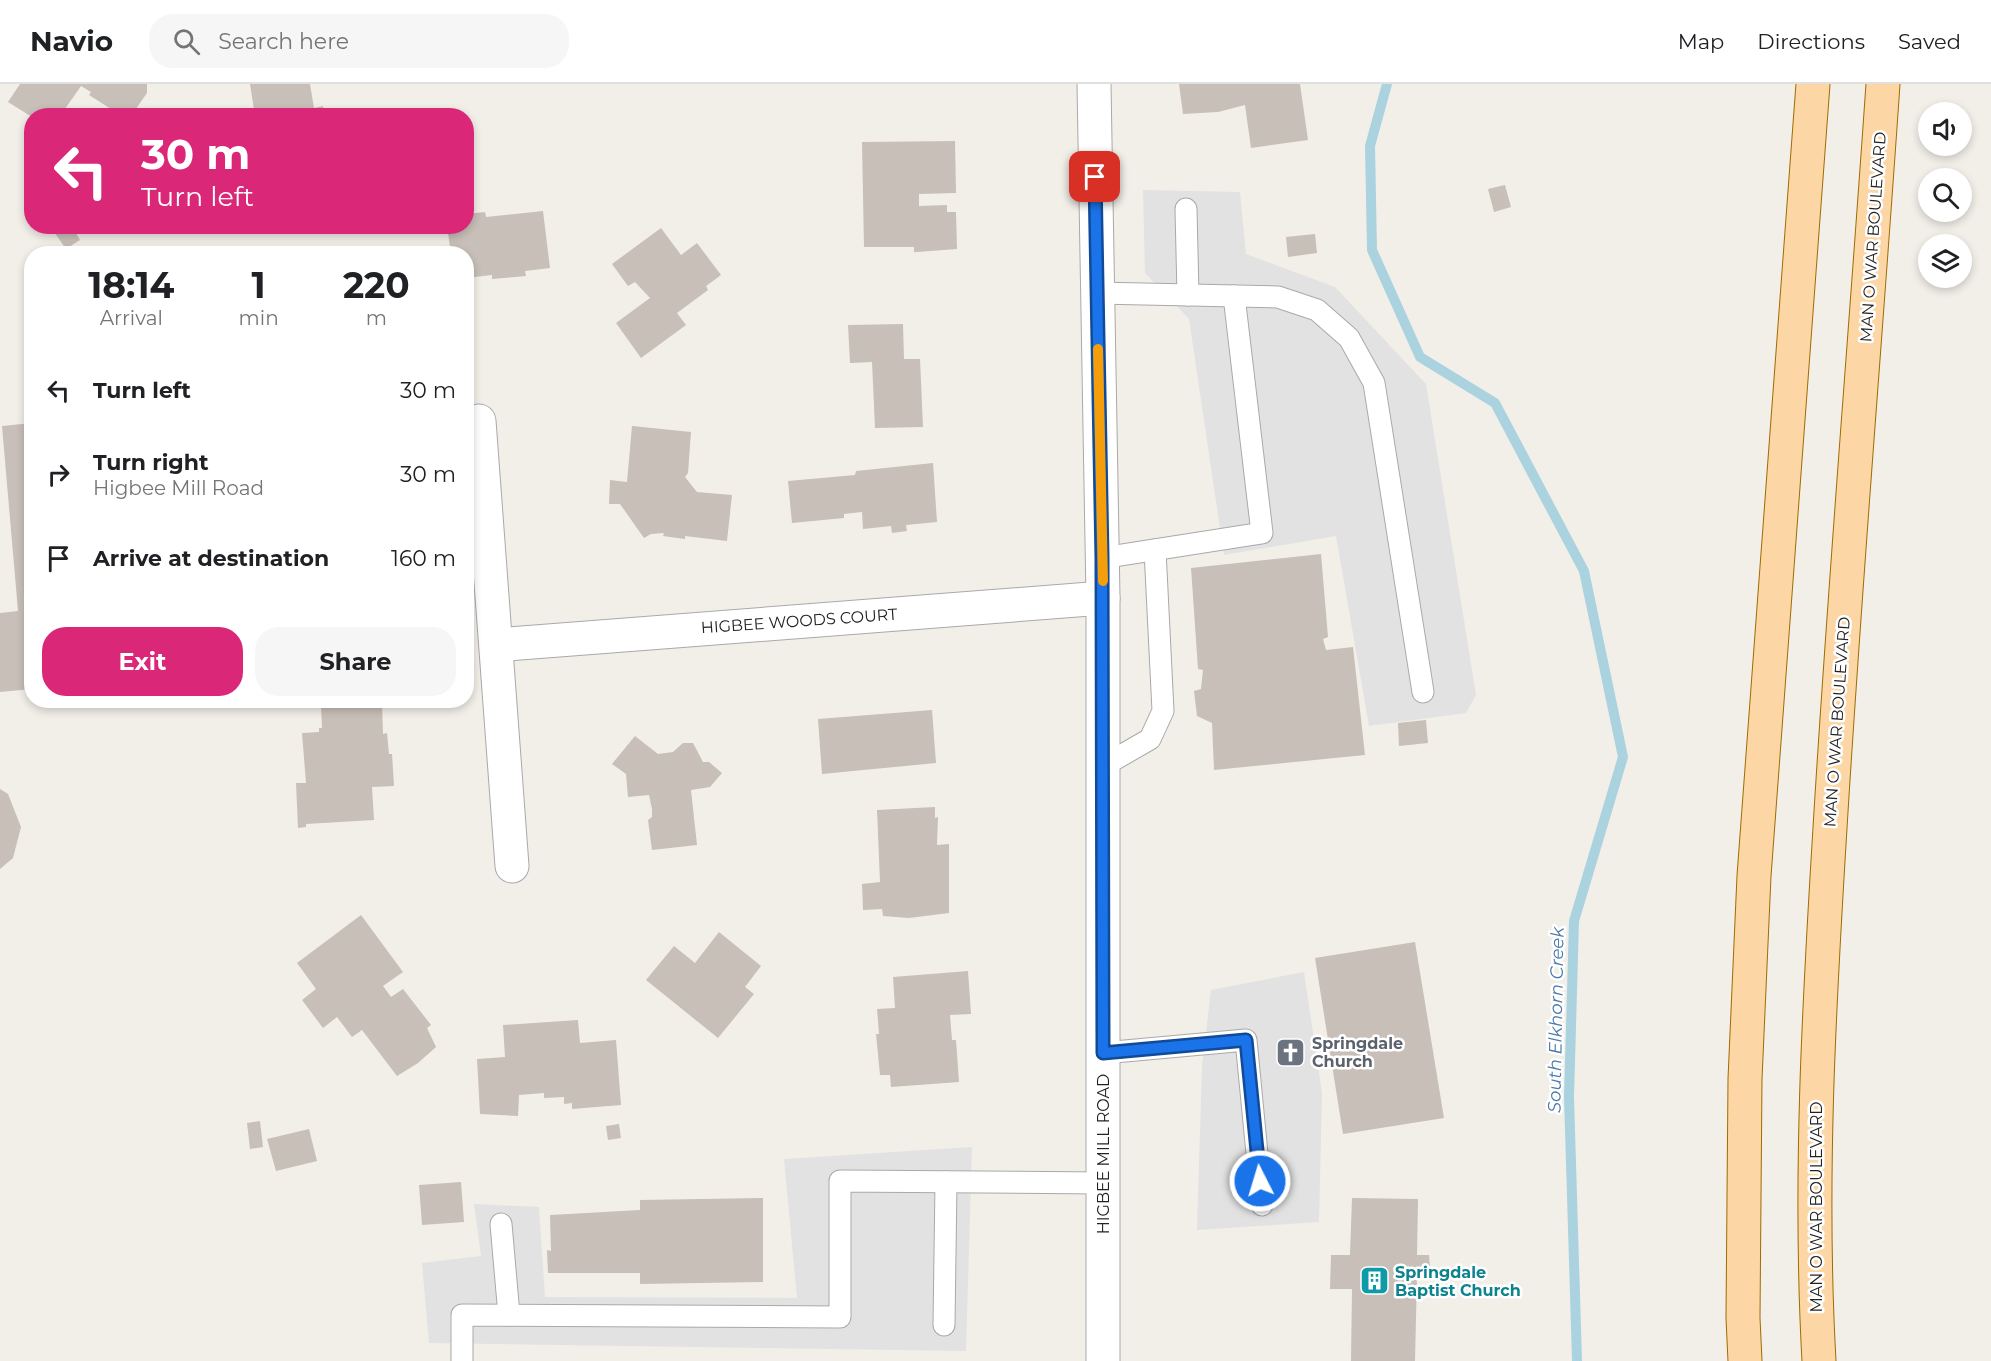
<!DOCTYPE html>
<html lang="en">
<head>
<meta charset="utf-8">
<style>
  :root { --surface:#fff; --page:#f6f6f6; --text:#202124; --muted:#757577; --line:#e0e0e0; --accent:#db2777 }
  body { margin:0; font-family:Montserrat,sans-serif; background:var(--page); color:var(--text); height:100vh; display:flex; flex-direction:column; font-size:22px; white-space:nowrap }
  * { box-sizing:border-box; margin:0 }
  p { font-size:20px; color:var(--muted) }
  .icon { flex:none; width:33px; height:33px; fill:none; stroke:currentColor; stroke-width:2; stroke-linecap:round; stroke-linejoin:round }
  .map { position:relative; flex:1; overflow:hidden }
  .sheet { position:absolute; left:24px; top:162px; width:450px; height:462px; display:flex; flex-direction:column; background:var(--surface); border-radius:24px; box-shadow:0 3px 9px #0003 }
  .sheet>* { flex:none }
  .banner { position:absolute; left:24px; top:24px; width:450px; height:126px; border-radius:24px; box-shadow:0 3px 9px #0003; background:#db2777; color:#fff; overflow:hidden }
  .tools { position:absolute; left:1918px; top:18px; display:grid; gap:12px }
  .tools a { display:grid; place-items:center; width:54px; height:54px; border-radius:50%; background:var(--surface); box-shadow:0 3px 9px #0003; font-size:30px }
  .pin { position:absolute; display:grid; place-items:center; width:51px; height:51px; color:#fff; margin:-26px; border-radius:12px; box-shadow:0 3px 9px #0006 }
  .me { position:absolute; width:66px; margin:-33px; rotate:355deg; stroke-linejoin:round; filter:drop-shadow(0 0 4px #0008) }
  .turn { display:flex; align-items:center; gap:21px; height:126px; padding:0 18px; font-size:27px }
  .turn .icon { width:78px; height:78px; stroke-width:2.5 }
  .turn b { display:block; font-size:42px; line-height:51px }
  .eta { display:flex; justify-content:space-evenly; align-items:center; height:102px; text-align:center }
  .eta b { font-size:36px; font-weight:700; line-height:42px }
  .cta { display:flex; gap:12px; margin-top:auto; padding:12px 18px }
  .cta a { flex:1; height:69px; border-radius:24px; background:var(--accent); color:#fff; font-size:24px; font-weight:700; line-height:69px; text-align:center }
  .cta a+a { background:var(--page); color:var(--text) }
  ul { padding:0; list-style:none }
  li { display:flex; align-items:center; gap:18px; height:84px; padding:0 18px }
  li div { flex:1 }
  li b { display:block; font-size:22px }
  li em { font-style:normal }
  header { display:flex; align-items:center; gap:36px; box-sizing:border-box; height:84px; padding:0 30px; background:var(--surface); border-bottom:2px solid var(--line) }
  header strong { font-size:28px }
  nav { display:flex; gap:33px; margin-inline-start:auto; font-size:21px }
  .search { width:420px; height:54px; background:var(--page); display:flex; align-items:center; gap:15px; box-sizing:border-box; padding:0 21px; border-radius:24px; color:var(--muted); font-size:22px }
  .map>svg:first-child { display:block }
</style>
</head>
<body>
<header>
<strong>Navio</strong>
<div class="search"><svg class="icon" aria-label="search" viewBox="0 0 24 24"><circle cx="10" cy="10" r="6"/><path d="M15 15l6 6"/></svg>Search here</div>
<nav><a>Map</a><a>Directions</a><a>Saved</a></nav>
</header>
<div class="map">
<svg width="1991" height="1277" viewBox="0 0 1991 1277">
  <rect width="100%" height="100%" fill="#f2efe9"/>
  <!-- parking -->
  <g fill="#e2e2e2">
    <path d="M1143 106 1240 108 1246 170 1335 203 1426 300 1476 611 1466 629 1369 642 1336 452 1224 471 1189 235 1145 189Z"/>
    <path d="M1304 888 1322 1009 1319 1138 1197 1146 1202 982 1211 906Z"/>
    <path d="M972 1063 966 1267 429 1259 422 1179 481 1172 474 1120 539 1123 545 1213 797 1214 784 1075Z"/>
  </g>
  <g fill="none" stroke-linecap="round" stroke-linejoin="round">
    <!-- stream -->
    <path stroke="#aad3df" stroke-width="10" d="M1387 0 1370 62 1372 166 1420 273 1495 319 1584 487 1623 673 1574 837 1569 1013 1577 1277"/>
  </g>
  <!-- building -->
  <g fill="#c7bfb8">
    <path d="M20 0H147V9L131 32H122L89 11 91 8 81 2 60 32 32 33 8 18Z"/>
    <path d="M250 0H310L314 24 323 22 325 32H255Z"/>
    <path d="M1179 0H1300L1308 56 1251 64 1245 21 1218 28 1183 30Z"/>
    <path d="M955 57 956 109 919 110V122L947 121V128H956L957 165 917 168H914V163H864L862 58Z"/>
    <path d="M1505 101 1511 123 1494 128 1488 105Z"/>
    <path d="M543 127 550 184 525 187 526 192 515 193 492 195V191L466 194V170H451L447 142H466V130L485 128 486 133Z"/>
    <path d="M62 142H72L80 156 66 165 54 148Z"/>
    <path d="M661 144 681 171 697 159 721 191 706 202 708 206 677 229 686 241 641 274 616 239 650 214 635 198 628 202 612 180Z"/>
    <path d="M1315 150 1317 169 1288 173 1286 153Z"/>
    <path d="M903 240 904 275H920L923 343 875 344 872 278 850 279 848 241Z"/>
    <path d="M32 339V605L0 608V529L18 527 2 342Z"/>
    <path d="M632 342 691 348 688 389 685 393 697 408 732 411 727 457 685 452V455L663 452 664 449 651 450 644 454 620 420H609L610 396 627 398Z"/>
    <path d="M933 379 937 438 906 441 907 447 892 449 891 442 863 445 862 428 844 430V434L792 439 788 397 855 391 856 387Z"/>
    <path d="M1321 470 1328 553 1323 555 1326 566 1353 563 1365 671 1214 686 1212 639 1197 632 1194 607 1201 605 1203 586 1198 585 1191 484Z"/>
    <path d="M382 619 383 650 387 649 389 670H392L394 702 372 703 374 736 306 740V743L298 744 296 699H306L302 649 319 648V644H322L321 622Z"/>
    <path d="M932 626 936 679 822 690 818 635Z"/>
    <path d="M1426 636 1428 659 1399 662 1398 639Z"/>
    <path d="M635 652 658 670 673 668 683 659H693L703 678H709L722 689 710 703 691 706 697 761 652 766 648 736 652 733V725L649 711 628 713 626 690 612 680Z"/>
    <path d="M0 705 8 710 21 743 13 774 0 785Z"/>
    <path d="M935 723V734L938 733 937 761 949 760V829L909 834 883 832 882 825 863 826 862 800 880 798 877 726Z"/>
    <path d="M361 831 403 888 383 902 391 913 403 905 431 941 427 944 436 963 418 979 397 992 362 946 352 953 337 933 323 944 302 916 316 905 297 879Z"/>
    <path d="M719 848 761 882 745 903 754 910 718 954 646 896 674 862 695 879Z"/>
    <path d="M1415 858 1444 1034 1343 1050 1315 874Z"/>
    <path d="M968 887 971 930 950 931 952 956H956L959 998 891 1003 890 991H880L876 950H879L877 925 895 924 893 893Z"/>
    <path d="M578 936 580 959 616 956 621 1021 572 1025V1019L564 1020V1013L544 1014V1009L519 1011 518 1032 480 1030 477 975 505 973 503 941Z"/>
    <path d="M260 1037 263 1063 250 1065 247 1039Z"/>
    <path d="M619 1040 621 1054 608 1056 606 1042Z"/>
    <path d="M309 1045 317 1077 276 1087 267 1055Z"/>
    <path d="M461 1098 464 1138 422 1141 419 1101Z"/>
    <path d="M763 1114V1198L640 1200V1189H548L547 1166 551 1167 550 1131 640 1126V1116Z"/>
    <path d="M1352 1114 1418 1115 1417 1171H1429L1430 1184V1192H1417L1415 1277H1351L1352 1205H1330L1331 1171H1350Z"/>
  </g>
  <g fill="none" stroke-linecap="round" stroke-linejoin="round">
    <defs>
      <g id="service">
        <path d="M1186 125 1188 211"/>
        <path d="M1097 209 1278 213 1317 226 1349 254 1374 299 1423 608"/>
        <path d="M1102 474 1262 449 1234 212"/>
        <path d="M1103 682 1150 655 1163 627 1155 466"/>
        <path d="M1103 969 1246 956 1262 1121"/>
        <path d="M501 1140 509 1231"/>
        <path d="M944 1241 946 1098"/>
        <path d="M462 1277V1231L840 1233V1097L1104 1099"/>
      </g>
      <g id="minor">
        <path d="M1094 0 1103 514V1277"/>
        <path d="M479 337 512 782"/>
        <path d="M496 561 1103 514"/>
      </g>
      <g id="primary">
        <path d="M1745 1277 1743 1234 1745 995 1754 792 1813 0"/>
        <path d="M1819 1277C1809 1099 1819 922 1830 744 1845 496 1866 248 1883 0"/>
      </g>
    </defs>
    <!-- service casing -->
    <use href="#service" stroke="#a9a9a9" stroke-width="23"/>
    <!-- minor casing -->
    <use href="#minor" stroke="#a9a9a9" stroke-width="35"/>
    <!-- primary casing -->
    <use href="#primary" stroke="#a06b00" stroke-width="35"/>
    <!-- service -->
    <use href="#service" stroke="#fff" stroke-width="21"/>
    <!-- minor -->
    <use href="#minor" stroke="#fff" stroke-width="33"/>
    <!-- primary -->
    <use href="#primary" stroke="#fcd6a4" stroke-width="33"/>
  </g>
  <g fill="none" stroke-linecap="round" stroke-linejoin="round">
    <defs>
      <path id="route" d="M1095 93 1102 474 1103 969 1246 956 1260 1097"/>
    </defs>
    <!-- route casing -->
    <use href="#route" stroke="#114b97" stroke-width="15"/>
    <!-- route -->
    <use href="#route" stroke="#1a73e8" stroke-width="10"/>
    <!-- slow -->
    <path stroke="#f59e0b" stroke-width="10" d="M1098 265 1103 497"/>
  </g>
  <!-- icons -->
  <defs>
    <symbol id="church-square" viewBox="-11 -11 22 22"><rect x="-9" y="-9" width="18" height="18" rx="4" fill="#6b7280" stroke="#fff"/><path d="M-1.2-6h2.4v3.5h3.3v2.4h-3.3V6h-2.4V-.1h-3.3v-2.4h3.3Z" fill="#fff"/></symbol>
    <symbol id="building-square" viewBox="-11 -11 22 22"><rect x="-9" y="-9" width="18" height="18" rx="4" fill="#0f9aa8" stroke="#fff"/><path d="M-4-6H4V6H1V3H-1V6H-4ZM-2.5-4.3h1.7v1.8h-1.7ZM.8-4.3h1.7v1.8H.8ZM-2.5-1h1.7V.8h-1.7ZM.8-1h1.7V.8H.8Z" fill="#fff"/></symbol>
  </defs>
  <g fill-rule="evenodd">
    <use href="#church-square" x="1274" y="952" width="33" height="33"/>
    <use href="#building-square" x="1358" y="1180" width="33" height="33"/>
  </g>
  <g text-anchor="middle" dominant-baseline="central" stroke-width="5" stroke-linejoin="round" paint-order="stroke">
    <!-- street labels -->
    <g font-size="16" fill="#222" stroke="#fff">
      <text transform="translate(1873 153) rotate(-86)">MAN O WAR BOULEVARD</text>
      <text transform="translate(799 537) rotate(-4)">HIGBEE WOODS COURT</text>
      <text transform="translate(1837 638) rotate(-86)">MAN O WAR BOULEVARD</text>
      <text transform="translate(1103 1070) rotate(-90)">HIGBEE MILL ROAD</text>
      <text transform="translate(1816 1123) rotate(-90)">MAN O WAR BOULEVARD</text>
    </g>
    <!-- worship labels -->
    <g font-size="16" font-weight="bold" fill="#5b616d" stroke="#fff" text-anchor="start">
      <text x="1312" y="959">Springdale<tspan x="1312" dy="18">Church</tspan></text>
    </g>
    <!-- culture labels -->
    <g font-size="16" font-weight="bold" fill="#0d838f" stroke="#fff" text-anchor="start">
      <text x="1395" y="1188">Springdale<tspan x="1395" dy="18">Baptist Church</tspan></text>
    </g>
    <!-- water labels -->
    <g font-size="18" font-style="italic" fill="#4a7aab" stroke="#fff">
      <text transform="translate(1556 936) rotate(-89)">South Elkhorn Creek</text>
    </g>
  </g>
</svg>
<div class="tools">
<a><svg class="icon" aria-label="sound" viewBox="0 0 24 24"><path d="M4 9h4l5-4v14l-5-4H4zM17 9q2 3 0 6"/></svg></a>
<a><svg class="icon" aria-label="search" viewBox="0 0 24 24"><circle cx="10" cy="10" r="6"/><path d="M15 15l6 6"/></svg></a>
<a><svg class="icon" aria-label="layers" viewBox="0 0 24 24"><path d="M12 4l9 5-9 5-9-5zM3 14l9 5 9-5"/></svg></a>
</div>
<div class="pin" style="left:1095px;top:93px;background:#d93025"><svg class="icon" aria-label="arrive" viewBox="0 0 24 24"><path d="M6 21V4h12l-3 4 3 4H6"/></svg></div>
<svg class="me" style="left:1260px;top:1097px" viewBox="-20 -20 40 40"><circle r="17" fill="#1a73e8" stroke="#fff" stroke-width="3"/><path d="M0-11L8 9 0 5-8 9z" fill="#fff"/></svg>
<div class="banner">
<div class="turn"><svg class="icon" aria-label="left" viewBox="0 0 24 24"><path d="M17 20v-9H6M10 6l-5 5 5 5"/></svg><div><b>30 m</b>Turn left</div></div>
</div>
<section class="sheet">
<div class="eta">
<div><b>18:14</b><p>Arrival</p></div>
<div><b>1</b><p>min</p></div>
<div><b>220</b><p>m</p></div>
</div>
<ul>
<li><svg class="icon" aria-label="left" viewBox="0 0 24 24"><path d="M17 20v-9H6M10 6l-5 5 5 5"/></svg><div><b>Turn left</b></div><em>30 m</em></li>
<li><svg class="icon" aria-label="right" viewBox="0 0 24 24"><path d="M7 20v-9h11M14 6l5 5-5 5"/></svg><div><b>Turn right</b><p>Higbee Mill Road</p></div><em>30 m</em></li>
<li><svg class="icon" aria-label="arrive" viewBox="0 0 24 24"><path d="M6 21V4h12l-3 4 3 4H6"/></svg><div><b>Arrive at destination</b></div><em>160 m</em></li>
</ul>
<div class="cta"><a>Exit</a><a>Share</a></div>
</section>
</div>
</body>
</html>
